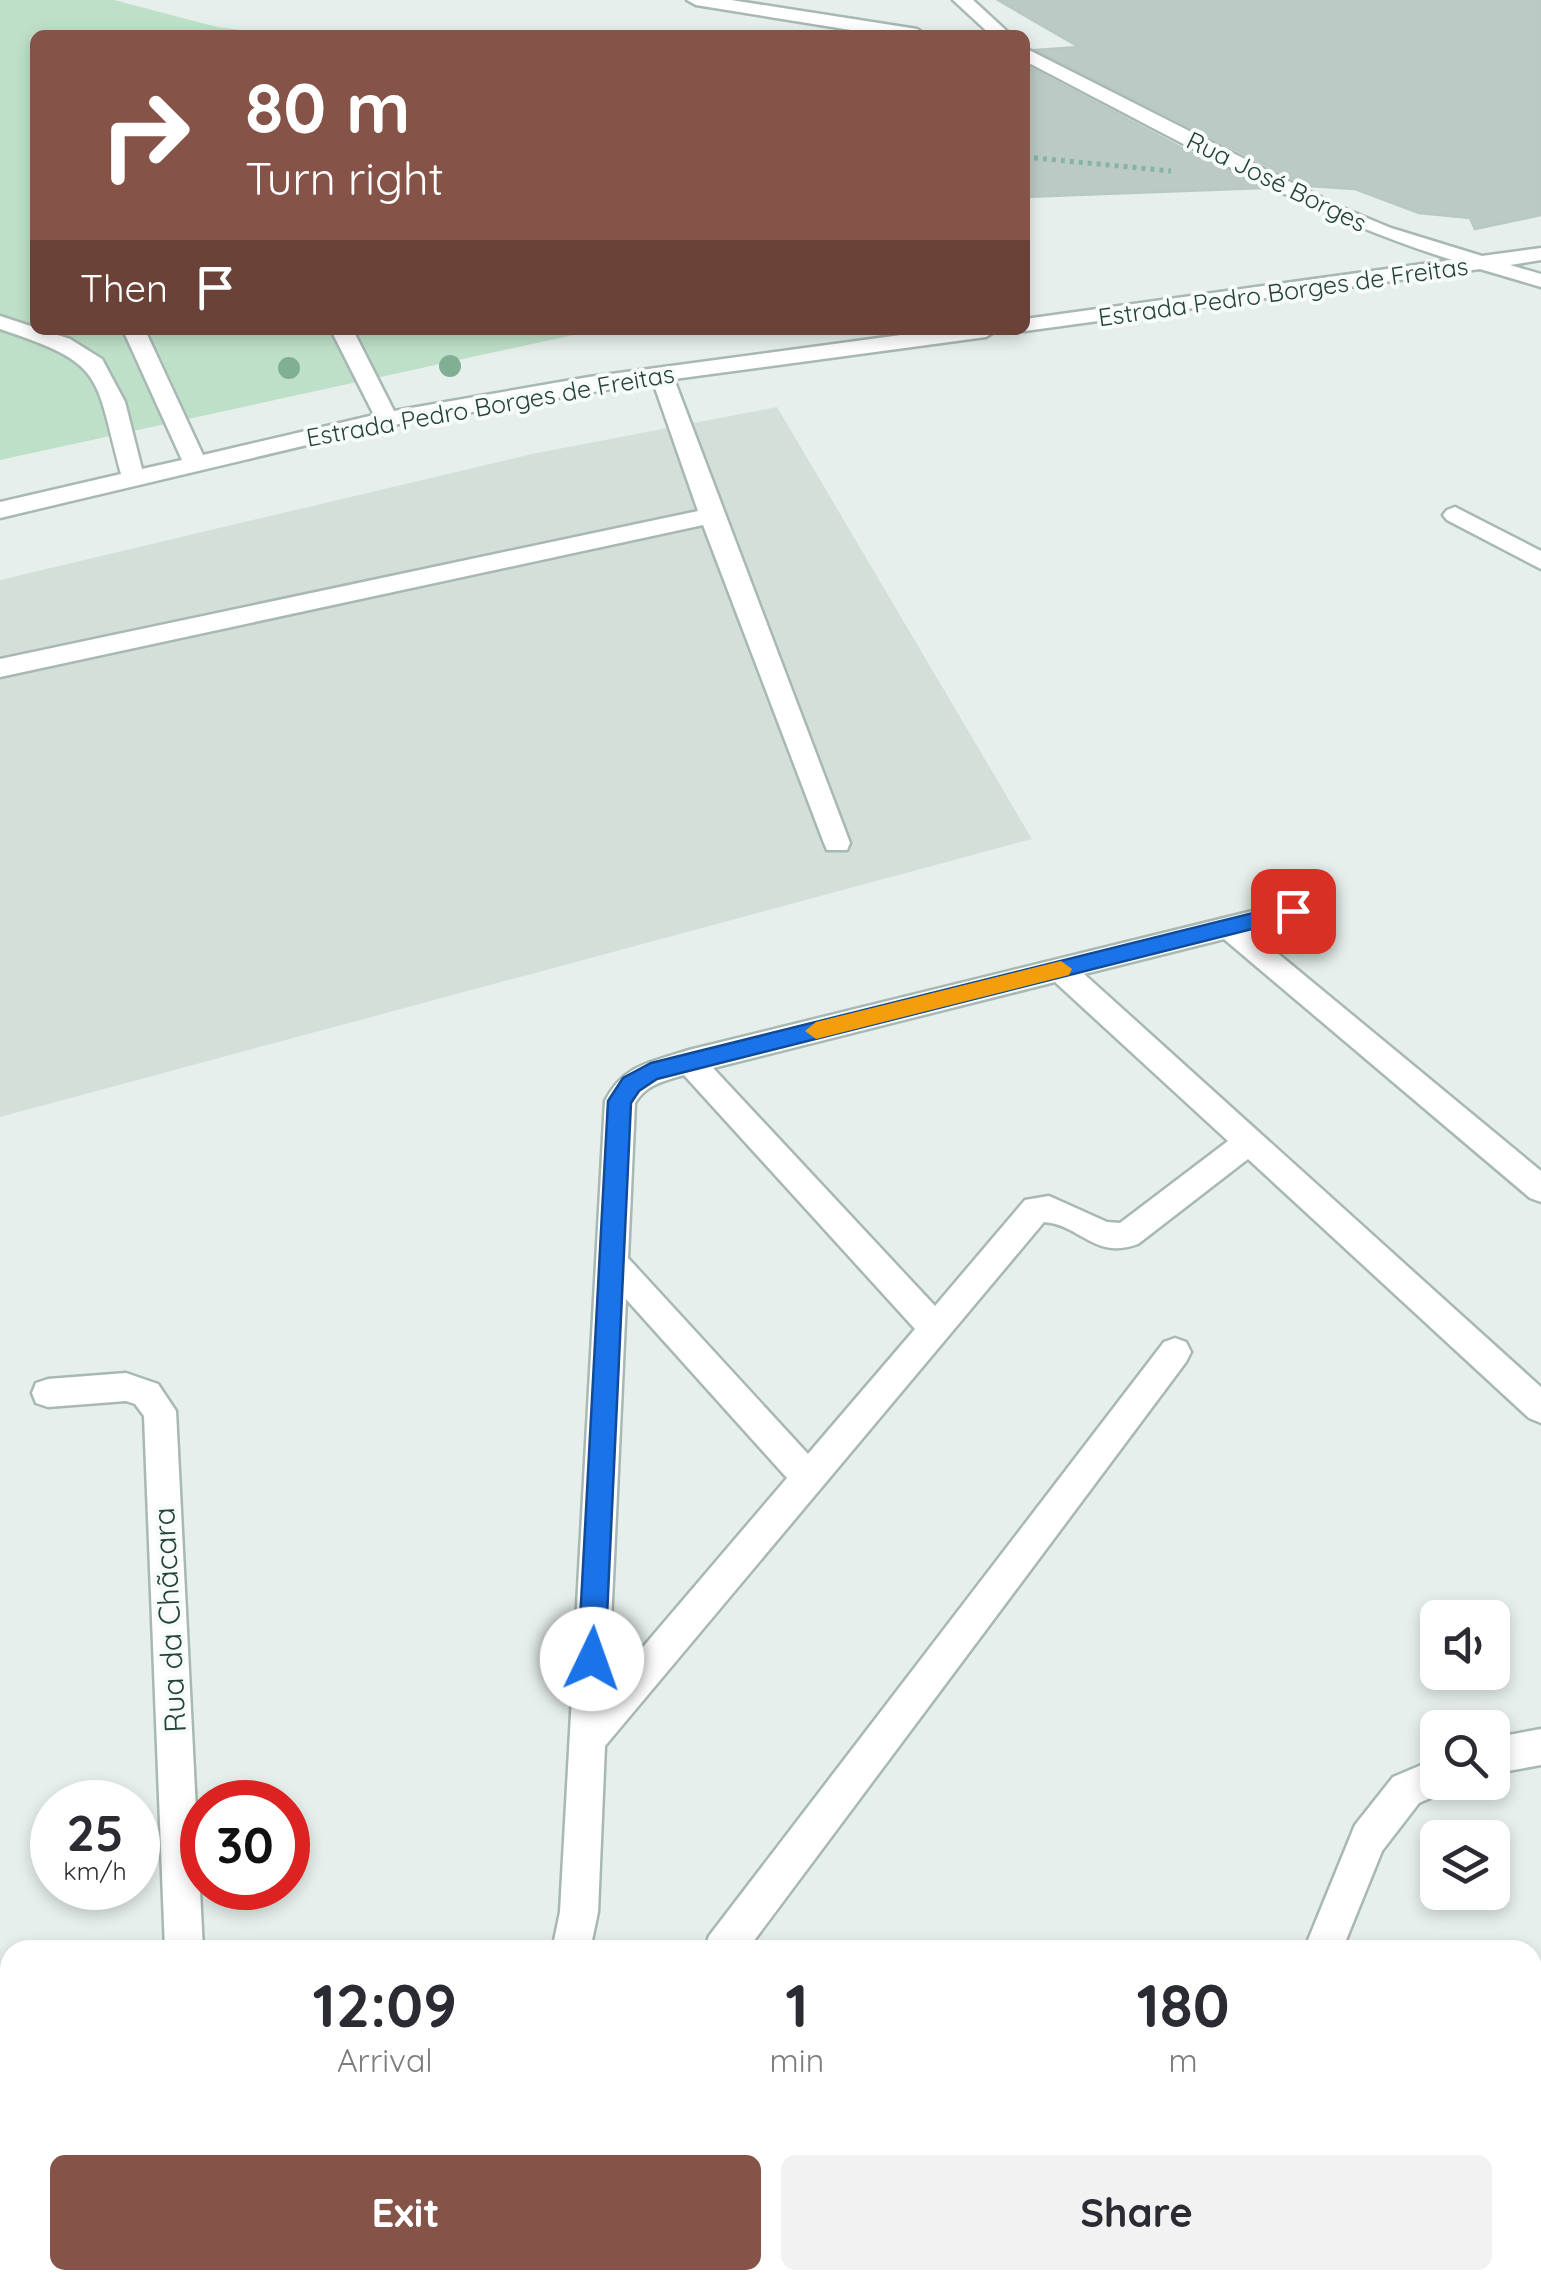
<!DOCTYPE html>
<html lang="en">
<head>
<meta charset="utf-8">
<style>
  :root { --surface:#fff; --page:#f2f2f3; --text:#2b2b33; --muted:#7c7c81; --accent:#855347 }
  body { margin:0; font-family:Quicksand,sans-serif; background:var(--page); color:var(--text); height:100vh; display:flex; flex-direction:column; font-size:38px; white-space:nowrap }
  * { box-sizing:border-box; margin:0 }
  p { font-size:32px; color:var(--muted) }
  .icon { flex:none; width:55px; height:55px; fill:none; stroke:currentColor; stroke-width:2; stroke-linecap:round; stroke-linejoin:round }
  .map { position:relative; flex:1; overflow:hidden }
  .panel { position:absolute; left:0px; top:1940px; width:1542px; height:350px; display:flex; flex-direction:column; background:var(--surface); border-radius:30px 30px 0 0; box-shadow:0 5px 15px #0003 }
  .panel>* { flex:none }
  .top-card { position:absolute; left:30px; top:30px; width:1000px; height:305px; border-radius:15px; box-shadow:0 5px 15px #0003; background:#855347; color:#fff; overflow:hidden }
  .tools { position:absolute; left:1420px; top:1600px; display:grid; gap:20px }
  .tools a { display:grid; place-items:center; width:90px; height:90px; border-radius:15px; background:var(--surface); box-shadow:0 5px 15px #0003; font-size:50px }
  .speed { position:absolute; left:30px; top:1780px; display:flex; gap:20px; font-size:50px; font-weight:700; text-align:center }
  .speed>* { display:grid; place-content:center; width:130px; height:130px; border-radius:50%; background:var(--surface); box-shadow:0 5px 15px #0003; line-height:1 }
  .speed small { font-size:25px; font-weight:400 }
  .speed .limit { border:15px solid #d22; background:#fff; color:#111 }
  .pin { position:absolute; display:grid; place-items:center; width:85px; height:85px; color:#fff; margin:-42px; border-radius:20px; box-shadow:0 5px 15px #0006 }
  .me { position:absolute; width:110px; margin:-55px; rotate:3deg; stroke-linejoin:round; filter:drop-shadow(0 0 8px #0008) }
  .turn { display:flex; align-items:center; gap:35px; height:210px; padding:0 50px; font-size:45px }
  .turn .icon { width:130px; height:130px; stroke-width:2.5 }
  .turn b { display:block; font-size:70px; line-height:85px }
  .then { display:flex; align-items:center; height:95px; padding:0 50px; background:#0003; gap:20px; font-size:38px }
  .eta { display:flex; justify-content:space-evenly; align-items:center; height:170px; text-align:center }
  .eta b { font-size:60px; font-weight:700; line-height:70px }
  .cta { display:flex; gap:20px; margin-top:auto; padding:20px 50px }
  .cta a { flex:1; height:115px; border-radius:15px; background:var(--accent); color:#fff; font-size:40px; font-weight:700; line-height:115px; text-align:center }
  .cta a+a { background:var(--page); color:var(--text) }
  .map>svg:first-child { display:block }
</style>
</head>
<body>
<div class="map">
<svg width="1541" height="2290" viewBox="0 0 1541 2290">
  <rect width="100%" height="100%" fill="#e6efeb"/>
  <!-- built -->
  <path fill="#d4dfda" d="M777 407 1032 839 0 1117V580L532 454Z"/>
  <!-- green -->
  <path fill="#bfe0c8" d="M0 0H114L217 27 281 35H35V330H596L0 460Z"/>
  <!-- building -->
  <g fill="#bbcac4" stroke="#b8c9c2" stroke-width="2.5">
    <path d="M998 0H1541V215L1475 229 1470 218 1419 213 1355 189 1308 186 1036 50 1079 47Z"/>
    <path d="M1025 65 1180 147 1264 188 1025 197Z"/>
  </g>
  <g fill="none" stroke-linecap="round" stroke-linejoin="round">
    <defs>
      <g id="minor">
        <path d="M687 0H731L917 29 926 35H882L696 5Z"/>
        <path d="M953 0H973L1011 35H991Z"/>
        <path d="M1025 48 1338 206 1391 228 1482 256 1541 248V260L1510 265 1541 274V287L1480 269 1025 331 1019 330H1025V319L1452 260C1302 213 1165 133 1025 61Z"/>
        <path d="M0 316 70 339 102 359 125 402 142 469 182 460 123 330H145L203 455 374 415 331 330H353L394 411 589 377 938 330H997L986 337 674 379 850 843 847 850H827L824 843 703 525 0 677V659L698 511 653 382 387 426 0 518V502L121 474C94 373 106 364 0 329Z"/>
        <path d="M1455 507 1541 551V569L1447 520 1443 515 1447 510Z"/>
        <path d="M1293 901 1303 904 1307 911 1303 918 1252 932 1541 1171V1202L1530 1198 1224 939 1084 974 1541 1387V1423L1529 1418 1248 1159 1138 1244C1094 1260 1081 1225 1044 1222L605 1746 598 1912 590 1950H552L560 1912 605 1101C624 1064 652 1062 689 1050ZM1055 982 1228 1141 1120 1223 1107 1222 1049 1196 1025 1200 935 1306 713 1068ZM684 1075 915 1329 808 1454 628 1258 635 1103C646 1085 663 1081 684 1075ZM626 1299 787 1478 608 1688Z"/>
        <path d="M1175 1338 1186 1342 1191 1352 1186 1362 747 1950H704L709 1936 1164 1342Z"/>
        <path d="M126 1373 158 1384 176 1411 203 1950H165L144 1416 135 1404 126 1401 48 1407 36 1403 32 1393 36 1383 48 1379Z"/>
        <path d="M1541 1729V1765L1492 1774V1738Z"/>
        <path d="M1438 1758V1782H1454L1451 1789 1419 1803 1382 1851 1342 1950H1304L1355 1825 1393 1777Z"/>
        <path d="M10 2039V2079L0 2081V2041Z"/>
        <path d="M153 2280H195L194 2290H152Z"/>
        <path d="M397 2280H440L436 2290H393Z"/>
        <path d="M1169 2280H1211L1207 2290H1165Z"/>
      </g>
    </defs>
    <!-- minor casing -->
    <use href="#minor" stroke="#a8b8b2" stroke-width="5"/>
    <!-- path -->
    <path stroke="#86b3a5" stroke-width="5" stroke-dasharray="4 5" stroke-linecap="butt" d="M1025 157 1171 171"/>
    <!-- minor -->
    <use href="#minor" fill="#fff" fill-rule="evenodd"/>
  </g>
  <!-- trees -->
  <g fill="#80af93">
    <circle cx="450" cy="366" r="11"/>
    <circle cx="289" cy="368" r="11"/>
  </g>
  <!-- route -->
  <path fill="#1a73e8" stroke="#114b97" stroke-width="2.5" d="M1293 903 1300 906 1303 911 1300 917 657 1079 639 1091 631 1103 605 1659 601 1668 592 1672 582 1668 578 1659 608 1101 623 1078 651 1063Z"/>
  <!-- slow -->
  <path fill="#f59e0b" d="M1061 961 1072 969 1069 975 816 1039 805 1031 816 1022Z"/>
  <g text-anchor="middle" dominant-baseline="central" stroke-width="8" stroke-linejoin="round" paint-order="stroke">
    <!-- far-street labels -->
    <g font-size="25" fill="#24423a" stroke="#f7fbf9">
      <text transform="translate(1277 181) rotate(26)">Rua José Borges</text>
      <text transform="translate(1283 291) rotate(-8)">Estrada Pedro Borges de Freitas</text>
      <text transform="translate(490 405) rotate(-10)">Estrada Pedro Borges de Freitas</text>
    </g>
    <!-- street labels -->
    <g font-size="30" fill="#24423a" stroke="#f7fbf9">
      <text transform="translate(169 1620) rotate(-93)">Rua da Chãcara</text>
    </g>
  </g>
</svg>
<div class="tools">
<a><svg class="icon" aria-label="sound" viewBox="0 0 24 24"><path d="M4 9h4l5-4v14l-5-4H4zM17 9q2 3 0 6"/></svg></a>
<a><svg class="icon" aria-label="search" viewBox="0 0 24 24"><circle cx="10" cy="10" r="6"/><path d="M15 15l6 6"/></svg></a>
<a><svg class="icon" aria-label="layers" viewBox="0 0 24 24"><path d="M12 4l9 5-9 5-9-5zM3 14l9 5 9-5"/></svg></a>
</div>
<div class="speed"><div>25<small>km/h</small></div><div class="limit">30</div></div>
<div class="pin" style="left:1293px;top:911px;background:#d93025"><svg class="icon" aria-label="arrive" viewBox="0 0 24 24"><path d="M6 21V4h12l-3 4 3 4H6"/></svg></div>
<svg class="me" style="left:592px;top:1659px" viewBox="-20 -20 40 40"><circle r="19" fill="#fff"/><path d="M0-13L10 11 0 6-10 11z" fill="#1a73e8"/></svg>
<div class="top-card">
<div class="turn"><svg class="icon" aria-label="right" viewBox="0 0 24 24"><path d="M7 20v-9h11M14 6l5 5-5 5"/></svg><div><b>80 m</b>Turn right</div></div>
<div class="then">Then<svg class="icon" aria-label="arrive" viewBox="0 0 24 24"><path d="M6 21V4h12l-3 4 3 4H6"/></svg></div>
</div>
<section class="panel">
<div class="eta">
<div><b>12:09</b><p>Arrival</p></div>
<div><b>1</b><p>min</p></div>
<div><b>180</b><p>m</p></div>
</div>
<div class="cta"><a>Exit</a><a>Share</a></div>
</section>
</div>
</body>
</html>
